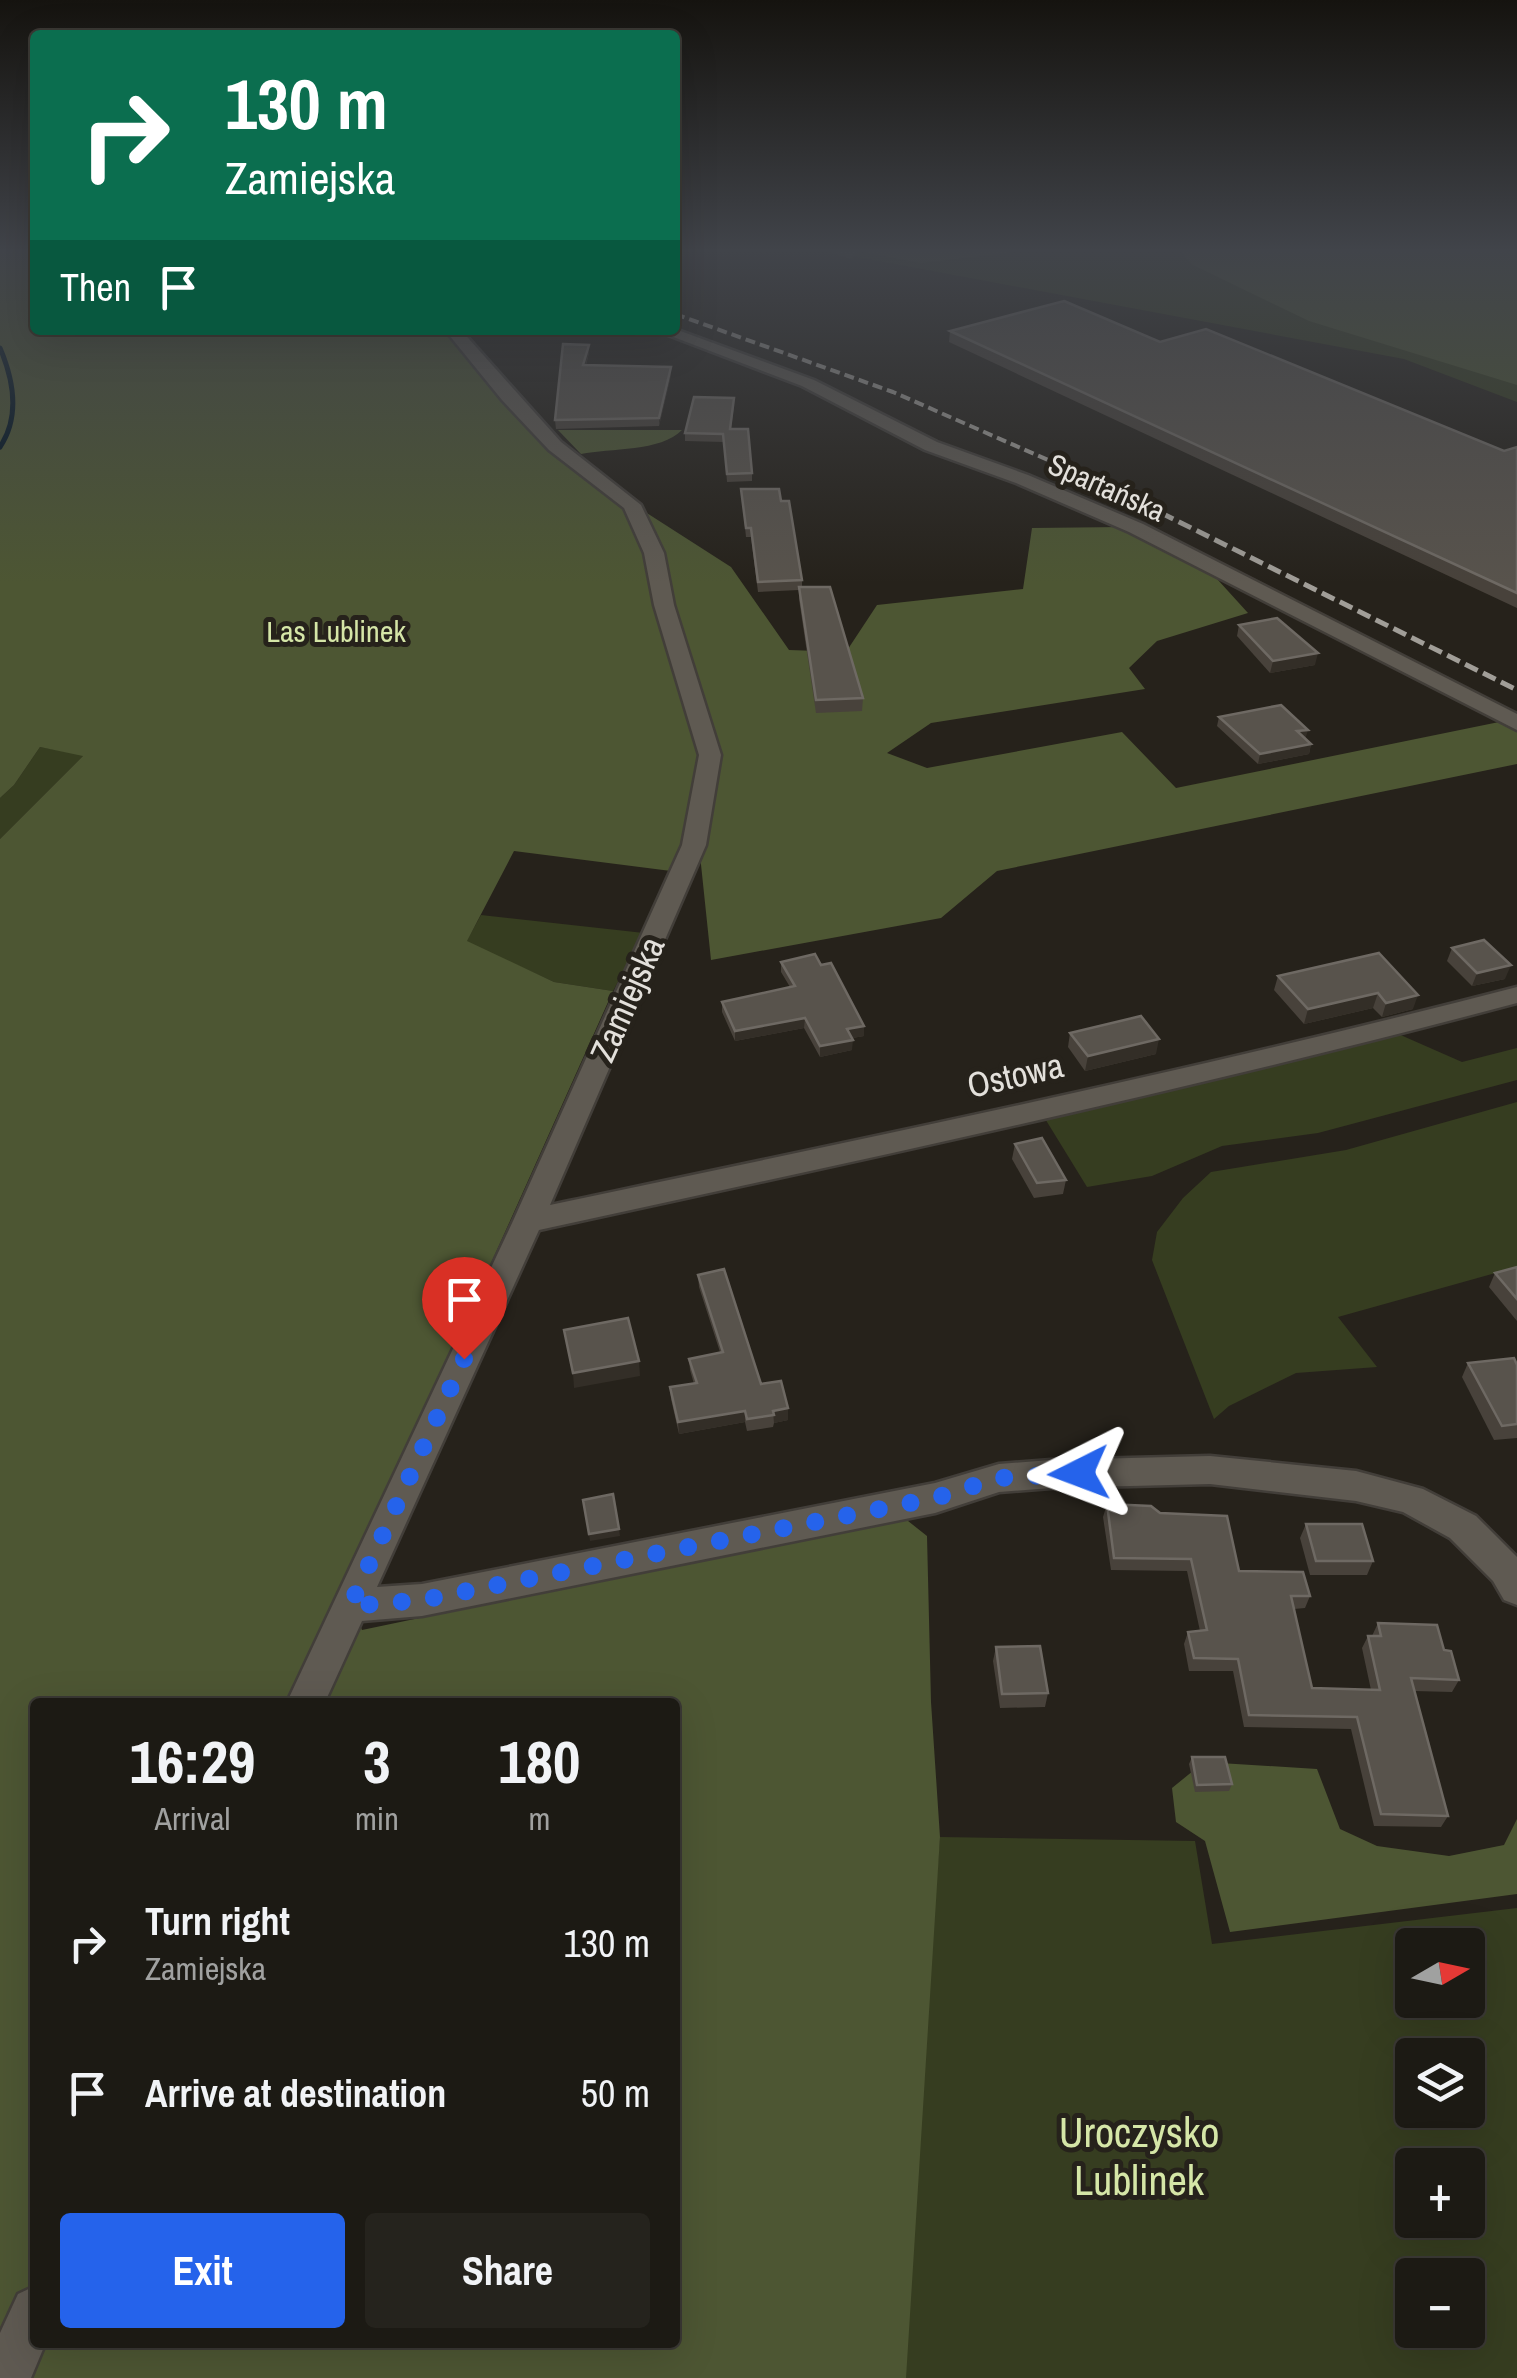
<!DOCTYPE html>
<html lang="en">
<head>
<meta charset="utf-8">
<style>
  :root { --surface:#1c1a14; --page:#25231d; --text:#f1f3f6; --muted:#a0a1a0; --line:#3a3834; --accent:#2563eb }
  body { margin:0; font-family:"Archivo Narrow",sans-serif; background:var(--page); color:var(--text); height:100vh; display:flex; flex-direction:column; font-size:38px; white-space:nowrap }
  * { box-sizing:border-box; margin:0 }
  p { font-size:32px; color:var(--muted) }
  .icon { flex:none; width:55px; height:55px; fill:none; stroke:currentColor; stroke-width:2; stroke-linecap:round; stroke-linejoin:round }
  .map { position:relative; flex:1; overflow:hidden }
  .details { position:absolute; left:30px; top:1698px; width:650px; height:650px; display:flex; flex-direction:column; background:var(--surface); border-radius:10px; box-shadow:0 10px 40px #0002,0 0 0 2px var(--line) }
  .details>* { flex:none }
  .top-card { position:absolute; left:30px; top:30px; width:650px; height:305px; border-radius:10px; box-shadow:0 10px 40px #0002,0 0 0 2px var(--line); background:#0b6e4f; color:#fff; overflow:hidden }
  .needle { width:65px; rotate:81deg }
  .buttons { position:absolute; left:1395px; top:1928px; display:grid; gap:20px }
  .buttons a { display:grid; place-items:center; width:90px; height:90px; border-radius:10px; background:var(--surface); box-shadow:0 10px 40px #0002,0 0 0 2px var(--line); font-size:50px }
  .pin { position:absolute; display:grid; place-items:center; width:85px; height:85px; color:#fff; margin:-102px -42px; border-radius:50% 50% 50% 0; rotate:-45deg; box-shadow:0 0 10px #0007 }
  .pin .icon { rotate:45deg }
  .me { position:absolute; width:110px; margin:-55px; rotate:267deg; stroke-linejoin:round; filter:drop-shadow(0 0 8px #0008) }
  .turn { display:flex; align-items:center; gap:35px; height:210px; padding:0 30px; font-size:45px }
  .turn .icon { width:130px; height:130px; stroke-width:2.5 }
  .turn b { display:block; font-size:70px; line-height:85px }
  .then { display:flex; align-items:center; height:95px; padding:0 30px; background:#0003; gap:20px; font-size:38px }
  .eta { display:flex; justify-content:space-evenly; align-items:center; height:170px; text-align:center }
  .eta b { font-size:60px; font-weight:800; line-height:70px }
  .action { display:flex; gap:20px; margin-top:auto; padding:20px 30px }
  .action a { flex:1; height:115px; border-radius:10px; background:var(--accent); color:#fff; font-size:40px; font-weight:800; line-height:115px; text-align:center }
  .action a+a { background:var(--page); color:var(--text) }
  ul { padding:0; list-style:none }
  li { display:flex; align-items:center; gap:30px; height:150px; padding:0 30px }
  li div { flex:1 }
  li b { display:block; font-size:38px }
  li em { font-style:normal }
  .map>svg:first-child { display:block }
</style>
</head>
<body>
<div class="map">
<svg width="1517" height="2378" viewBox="0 0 1517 2378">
  <rect width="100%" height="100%" fill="#26221b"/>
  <!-- green -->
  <g fill="#363d20" fill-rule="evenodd">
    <path d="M820 250H1517V402L1404 359Z"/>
    <path d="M40 747 84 755 0 839V798L14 785Z"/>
    <path d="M481 915 644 933 613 991 554 982 466 942Z"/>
    <path d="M1396 1033 1462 1062 1517 1048V1080L1318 1133 1222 1146 1152 1176 1087 1187 1044 1117Z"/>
    <path d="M1517 1102V1267L1338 1317 1377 1367 1296 1373 1229 1406 1214 1419 1152 1260 1157 1232 1183 1198 1211 1172 1346 1150Z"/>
    <path d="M940 1837 1195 1841 1212 1944 1517 1908V2378H897ZM1412 1945H1468V2000H1412ZM1412 2055H1468V2110H1412ZM1412 2165H1468V2220H1412ZM1412 2275H1468V2330H1412Z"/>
  </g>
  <!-- forest -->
  <g fill="#4d5633" fill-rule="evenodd">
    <path d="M0 250H35V330H449L626 507 650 552 701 754 682 845 671 871 514 851 467 941 554 982 613 991 346 1587 362 1630 903 1517 927 1536 931 1702 940 1837 906 2378H0V839L83 756 40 747 14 785 0 798ZM35 1702H675V2342H35Z"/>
    <path d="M853 250H1004L1007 253 921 263Z"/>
    <path d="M1179 250H1517V385L1309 321 1193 265Z"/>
    <path d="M558 430H682C661 452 610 448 581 454Z"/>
    <path d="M639 508 731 567 789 650 846 652 877 605 1023 589 1032 528 1122 527 1208 569 1248 613 1157 641 1129 668 1145 689 931 723 887 753 927 768 1122 732 1176 788 1499 722 1517 732V764L997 871 941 918 711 960 700 855 717 755Z"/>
    <path d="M1204 1762 1317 1769 1340 1829 1377 1846 1449 1856 1504 1845 1517 1819V1894L1230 1932 1205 1841 1176 1822 1172 1788Z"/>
  </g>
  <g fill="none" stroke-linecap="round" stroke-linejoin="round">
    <!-- stream -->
    <path stroke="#001422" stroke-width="5" d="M0 348C14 381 20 417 0 447"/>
    <defs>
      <g id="minor">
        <path d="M830 250H855L857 252 850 256Z"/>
        <path d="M675 329 814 380 937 442 1028 475 1143 524 1517 714V730L1129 532 1016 483 925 450 802 386 655 330Z"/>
        <path d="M445 330H461L561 442 641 505 664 553 674 605 721 755 706 845 550 1205C873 1137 1197 1070 1517 987V1003C1194 1089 866 1159 539 1230L377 1587 422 1584 935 1483 999 1464 1051 1460 1210 1456 1356 1471 1423 1489 1476 1516 1517 1557V1605L1504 1600 1493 1581 1450 1538 1403 1512 1356 1501 1210 1484 1051 1488 999 1492 935 1513 422 1616 362 1621 325 1702H287L513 1221 682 845 699 755 654 605 644 553 624 508 549 450 502 400Z"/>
        <path d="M35 2286V2342H46L31 2378H0V2333L18 2294Z"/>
      </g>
    </defs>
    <!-- minor casing -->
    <use href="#minor" stroke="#423e39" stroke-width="5"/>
    <!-- minor -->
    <use href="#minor" fill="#5f5a52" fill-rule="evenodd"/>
    <!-- rail-far1 -->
    <path stroke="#a19e98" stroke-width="4" stroke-dasharray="10 5" stroke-linecap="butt" d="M675 314 893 392 1112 488"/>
    <!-- rail -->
    <path stroke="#a19e98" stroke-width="5" stroke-dasharray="14 6" stroke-linecap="butt" d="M1107 486 1517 690"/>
  </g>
  <!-- wall -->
  <g fill="#48423b">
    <path d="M950 331 1160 342 1504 451 1517 447V608L949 342Z"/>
    <path d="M589 345V353L586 365 671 375 659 426 556 429 555 420Z"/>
    <path d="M734 406 731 429 752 473V481L727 482 724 442 685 441V433Z"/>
    <path d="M741 489 781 501 802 580V587L863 698 862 711 816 713 799 599V590L758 592 751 537H746Z"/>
    <path d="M1239 625 1315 665 1270 673 1237 636Z"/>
    <path d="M1219 717 1306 739 1311 744 1309 754 1258 764 1217 726Z"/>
    <path d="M1452 948 1505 979 1472 986 1447 961Z"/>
    <path d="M1379 953 1413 1009 1382 1017 1373 1008 1304 1024 1274 990 1278 976Z"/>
    <path d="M781 962 821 965 864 1026V1036L852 1038V1050L820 1057 804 1028 735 1041 722 1012V1002L790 987 781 972Z"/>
    <path d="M1070 1033 1156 1054 1085 1071 1068 1047Z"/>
    <path d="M1015 1144 1066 1180 1063 1194 1034 1198 1012 1159Z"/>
    <path d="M1517 1267V1321L1489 1287 1495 1273Z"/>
    <path d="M698 1275 761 1384 788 1420 774 1423 773 1427 747 1431 745 1422 679 1434 671 1399 670 1387 694 1384 690 1370 689 1359 720 1352 699 1287Z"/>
    <path d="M1468 1363 1517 1365V1438L1494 1440 1462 1377Z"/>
    <path d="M1107 1504 1239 1571 1310 1596 1305 1608 1294 1609 1312 1688 1371 1690 1362 1648 1368 1636H1372L1378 1623 1444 1650 1459 1680 1452 1692 1414 1691 1448 1816 1441 1827 1374 1826 1351 1729 1244 1727 1233 1671H1189L1184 1644 1188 1632 1200 1631 1187 1571 1111 1570 1103 1517Z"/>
    <path d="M1306 1524 1373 1561 1367 1575H1310L1300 1538Z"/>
    <path d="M996 1647 1048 1693 1045 1707 1000 1708 993 1661Z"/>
    <path d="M1192 1757 1232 1784 1229 1791 1195 1792 1189 1764Z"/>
  </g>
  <!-- shaded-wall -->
  <g fill="#332e27">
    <path d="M589 345V353L583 373V365Z"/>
    <path d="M671 367V375L659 426V418Z"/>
    <path d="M1318 653 1315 665 1270 673 1273 661Z"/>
    <path d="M1308 730 1305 740 1297 731Z"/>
    <path d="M1311 744 1309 754 1258 764 1260 754Z"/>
    <path d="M1511 965 1505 979 1472 986 1477 973Z"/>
    <path d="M1378 993 1373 1008 1304 1024 1308 1009Z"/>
    <path d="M1418 995 1413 1009 1382 1017 1386 1003Z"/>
    <path d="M805 1018 804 1028 735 1041V1031Z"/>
    <path d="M864 1026V1036L847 1039V1029Z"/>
    <path d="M1159 1039 1156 1054 1085 1071 1088 1056Z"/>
    <path d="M853 1040 852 1050 820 1057V1046Z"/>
    <path d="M639 1361 640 1376 574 1388 573 1373Z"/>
    <path d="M788 1408V1420L774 1423 773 1411Z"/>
    <path d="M745 1411V1422L679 1434 678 1422Z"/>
    <path d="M619 1529 620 1536 590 1541 589 1534Z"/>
  </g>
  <!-- building -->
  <g fill="#58534c" stroke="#6e6963" stroke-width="2.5">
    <path d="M1064 301 1160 342 1206 329 1504 451 1517 447V593L950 331Z"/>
    <path d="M563 344 589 345 583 365 671 367 659 418 555 420Z"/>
    <path d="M694 397 734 398 730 429H748L752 473 727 474 723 434 685 433Z"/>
    <path d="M741 489H779L781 501H789L802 580 758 582 751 528H746Z"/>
    <path d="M799 587H830L863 698 816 700Z"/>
    <path d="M1277 618 1318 653 1273 661 1239 625Z"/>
    <path d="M1281 705 1308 730 1297 731 1311 744 1260 754 1219 717Z"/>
    <path d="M1484 940 1511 965 1477 973 1452 948Z"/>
    <path d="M1379 953 1418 995 1386 1003 1378 993 1308 1009 1278 976Z"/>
    <path d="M815 954 821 965 831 963 864 1026 847 1029 853 1040 820 1046 805 1018 735 1031 722 1002 795 986 781 962Z"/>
    <path d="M1141 1016 1159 1039 1088 1056 1070 1033Z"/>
    <path d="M1042 1138 1066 1180 1037 1183 1015 1144Z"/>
    <path d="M1517 1267V1299L1495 1273Z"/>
    <path d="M724 1269 761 1384 781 1381 788 1408 773 1411 774 1415 747 1419 745 1411 678 1422 670 1387 697 1383 689 1359 723 1352 698 1275Z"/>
    <path d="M628 1318 639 1361 573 1373 564 1330Z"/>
    <path d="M1514 1358 1517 1365V1424L1502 1426 1468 1363Z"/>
    <path d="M613 1494 619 1529 589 1534 583 1500Z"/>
    <path d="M1107 1504 1151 1506 1160 1513 1227 1516 1239 1571 1303 1572 1310 1596H1291L1312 1688 1380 1690 1368 1636H1381L1378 1623 1437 1625 1444 1650 1451 1651 1459 1680 1411 1678 1448 1816 1381 1814 1357 1717 1249 1715 1238 1659 1194 1658 1188 1632 1207 1630 1191 1559 1114 1558Z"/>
    <path d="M1306 1524H1362L1373 1561H1316Z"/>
    <path d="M1040 1646 1048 1693 1002 1694 996 1647Z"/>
    <path d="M1192 1757H1225L1232 1784 1197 1785Z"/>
  </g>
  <!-- sky -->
  <linearGradient id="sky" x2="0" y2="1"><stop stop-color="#15130f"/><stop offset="0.43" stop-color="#41444a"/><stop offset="1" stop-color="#41444a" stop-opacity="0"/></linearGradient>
  <rect width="1517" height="583" fill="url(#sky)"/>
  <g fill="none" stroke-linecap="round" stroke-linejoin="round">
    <!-- route -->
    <path stroke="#2563eb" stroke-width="18" stroke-dasharray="0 32.4" d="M464 1359 350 1606 422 1600 935 1498 999 1478 1079 1473"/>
  </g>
  <g text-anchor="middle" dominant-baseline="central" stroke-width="10" stroke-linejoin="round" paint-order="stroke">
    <!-- far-street labels -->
    <g font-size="30" fill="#e3e0db" stroke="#26221b">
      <text transform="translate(1107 487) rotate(24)">Spartańska</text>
    </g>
    <!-- far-park labels -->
    <g font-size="30" fill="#d5e6a7" stroke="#26221b">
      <text x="336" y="631">Las Lublinek</text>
    </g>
    <!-- street labels -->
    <g font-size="35" fill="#e3e0db" stroke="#26221b">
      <text transform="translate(627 999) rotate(-66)">Zamiejska</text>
      <text transform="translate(1015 1075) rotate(-13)">Ostowa</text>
    </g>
    <!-- near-park labels -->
    <g font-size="42" fill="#d5e6a7" stroke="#26221b">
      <text x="1139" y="2132">Uroczysko<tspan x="1139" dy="48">Lublinek</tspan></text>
    </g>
  </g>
</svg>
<div class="buttons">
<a><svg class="needle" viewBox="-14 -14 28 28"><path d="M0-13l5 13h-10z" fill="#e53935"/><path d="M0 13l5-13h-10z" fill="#a0a1a0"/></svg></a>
<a><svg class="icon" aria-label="layers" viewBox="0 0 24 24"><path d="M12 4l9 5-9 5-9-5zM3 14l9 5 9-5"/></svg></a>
<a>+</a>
<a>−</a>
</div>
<div class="pin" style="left:464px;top:1359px;background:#d93025"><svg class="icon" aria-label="arrive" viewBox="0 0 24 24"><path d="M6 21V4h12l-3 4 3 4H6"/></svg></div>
<svg class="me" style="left:1079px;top:1473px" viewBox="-20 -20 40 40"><path d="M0-17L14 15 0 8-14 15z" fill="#2563eb" stroke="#fff" stroke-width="4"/></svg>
<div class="top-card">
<div class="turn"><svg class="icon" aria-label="right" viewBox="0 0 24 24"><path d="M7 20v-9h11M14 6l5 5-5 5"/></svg><div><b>130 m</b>Zamiejska</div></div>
<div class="then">Then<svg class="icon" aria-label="arrive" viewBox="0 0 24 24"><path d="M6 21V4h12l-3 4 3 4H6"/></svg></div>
</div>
<section class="details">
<div class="eta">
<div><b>16:29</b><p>Arrival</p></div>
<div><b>3</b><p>min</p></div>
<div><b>180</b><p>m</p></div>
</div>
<ul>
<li><svg class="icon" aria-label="right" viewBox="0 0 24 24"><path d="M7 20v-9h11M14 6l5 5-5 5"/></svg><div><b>Turn right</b><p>Zamiejska</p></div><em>130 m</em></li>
<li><svg class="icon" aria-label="arrive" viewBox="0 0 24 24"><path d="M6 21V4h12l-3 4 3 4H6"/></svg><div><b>Arrive at destination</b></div><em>50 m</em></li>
</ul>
<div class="action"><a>Exit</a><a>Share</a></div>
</section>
</div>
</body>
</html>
